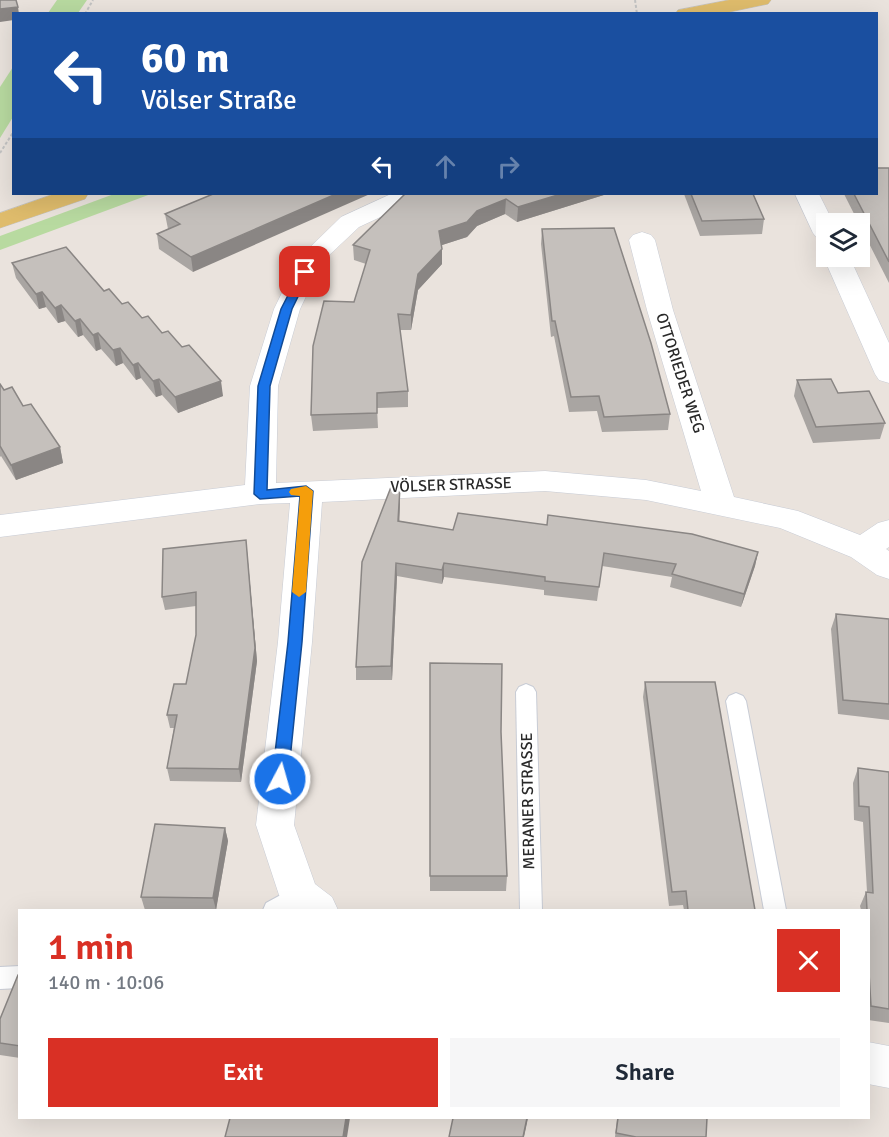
<!DOCTYPE html>
<html lang="en">
<head>
<meta charset="utf-8">
<style>
  :root { --surface:#fff; --page:#f6f6f7; --text:#1f2937; --muted:#747a83; --accent:#d93025 }
  body { margin:0; font-family:Signika,sans-serif; background:var(--page); color:var(--text); height:100vh; display:flex; flex-direction:column; font-size:22px; white-space:nowrap }
  * { box-sizing:border-box; margin:0 }
  p { font-size:20px; color:var(--muted) }
  .icon { flex:none; width:33px; height:33px; fill:none; stroke:currentColor; stroke-width:2; stroke-linecap:round; stroke-linejoin:round }
  .map { position:relative; flex:1; overflow:hidden }
  .details { position:absolute; left:18px; top:909px; width:852px; height:210px; display:flex; flex-direction:column; background:var(--surface); border-radius:0px; box-shadow:0 6px 24px #0002 }
  .details>* { flex:none }
  .hud { position:absolute; left:12px; top:12px; width:866px; height:183px; border-radius:0px; box-shadow:0 6px 24px #0002; background:#1a4fa0; color:#fff; overflow:hidden }
  .buttons { position:absolute; left:816px; top:213px; display:grid; gap:12px }
  .buttons a { display:grid; place-items:center; width:54px; height:54px; border-radius:0px; background:var(--surface); box-shadow:0 6px 24px #0002; font-size:30px }
  .pin { position:absolute; display:grid; place-items:center; width:51px; height:51px; color:#fff; margin:-26px; border-radius:12px; box-shadow:0 3px 9px #0006 }
  .me { position:absolute; width:66px; margin:-33px; rotate:6deg; stroke-linejoin:round; filter:drop-shadow(0 0 4px #0008) }
  .turn { display:flex; align-items:center; gap:21px; height:126px; padding:0 30px; font-size:27px }
  .turn .icon { width:78px; height:78px; stroke-width:2.5 }
  .turn b { display:block; font-size:42px; line-height:51px }
  .lanes { display:flex; align-items:center; height:57px; padding:0 30px; background:#0003; justify-content:center; gap:30px; direction:ltr }
  .lanes .off { opacity:.35 }
  .round { display:grid; place-items:center; flex:none; width:63px; height:63px; border-radius:0px; background:var(--page) }
  .head { display:flex; align-items:center; justify-content:space-between; height:102px; padding:0 30px }
  h1 { font-size:36px; font-weight:600; line-height:45px; color:var(--accent) }
  .action { display:flex; gap:12px; margin-top:auto; padding:12px 30px }
  .action a { flex:1; height:69px; border-radius:0px; background:var(--accent); color:#fff; font-size:24px; font-weight:600; line-height:69px; text-align:center }
  .action a+a { background:var(--page); color:var(--text) }
  .map>svg:first-child { display:block }
</style>
</head>
<body>
<div class="map">
<svg width="889" height="1137" viewBox="0 0 889 1137">
  <rect width="100%" height="100%" fill="#eae3dd"/>
  <!-- green -->
  <g fill="#b8daa0">
    <path d="M57 0H87L78 13H48Z"/>
    <path d="M13 67V117L0 138V87Z"/>
    <path d="M114 194H151L0 250V236Z"/>
  </g>
  <g fill="none" stroke-linecap="round" stroke-linejoin="round">
    <defs>
      <g id="lane">
        <path d="M526 684 533 687 536 692 542 910H520L516 692 519 687Z"/>
        <path d="M736 693 743 696 746 701 786 910H764L726 701 729 696Z"/>
        <path d="M299 885 307 888 310 895C301 914 281 910 263 910L266 903Z"/>
        <path d="M20 966V988L0 989V967Z"/>
      </g>
      <g id="street">
        <path d="M391 194H422L419 199 359 227 323 261 300 309 278 386 276 483 545 471 646 480 701 491 647 310 629 240 633 235 642 232 651 235 655 240 673 310 734 497 798 511 860 535 878 523 889 520V547L886 549 889 551V579L877 575 851 557 780 528 646 500 545 491 322 502 312 642 294 825 315 884 332 897 338 910H288L279 895 256 825 278 642 290 503 260 504 0 537V515L245 485 250 386 274 309 299 258 341 217Z"/>
        <path d="M795 194H819L834 224H826V240L817 238 813 233Z"/>
        <path d="M826 251V256H849L889 343V383L879 380 875 374 823 256Z"/>
        <path d="M868 1042 889 1046V1088L868 1084Z"/>
      </g>
      <g id="primary">
        <path d="M729 0H771L768 4 720 14H675L678 10Z"/>
        <path d="M54 194H88L85 199 0 228V213Z"/>
      </g>
    </defs>
    <!-- lane casing -->
    <use href="#lane" stroke="#c8ccd5" stroke-width="2"/>
    <!-- street casing -->
    <use href="#street" stroke="#c8ccd5" stroke-width="1"/>
    <!-- primary casing -->
    <use href="#primary" stroke="#c3c3c3" stroke-width="1"/>
    <!-- path -->
    <g stroke="#c3c3c3" stroke-width="2" stroke-dasharray="3 2" stroke-linecap="butt">
      <path d="M635 0 637 14"/>
      <path d="M85 14 93 0"/>
      <path d="M0 153 14 131"/>
    </g>
    <!-- lane -->
    <use href="#lane" fill="#fff" fill-rule="evenodd"/>
    <!-- street -->
    <use href="#street" fill="#fff" fill-rule="evenodd"/>
    <!-- primary -->
    <use href="#primary" fill="#dfbc6c" fill-rule="evenodd"/>
  </g>
  <!-- wall -->
  <g fill="#a9a5a2">
    <path d="M889 168V283L844 194H876Z"/>
    <path d="M213 194 193 272 159 249 157 234 168 229 165 214Z"/>
    <path d="M405 194H607L517 222 505 214 477 226 467 237 442 245V264L418 290 411 330H400L408 391V407L377 408 378 428 313 431 311 415 354 302 366 264 354 260 353 245Z"/>
    <path d="M684 194H753L764 219 762 234 700 236Z"/>
    <path d="M542 229 670 414 668 430 602 432 597 411 569 412 554 336 551 337 541 244Z"/>
    <path d="M12 263 104 291 162 333 223 396 178 413 162 395 156 397 141 378 136 380 123 363 116 366 101 349 96 351 83 335 78 337 65 321 58 323 46 307 39 309 16 278Z"/>
    <path d="M797 380 838 393 885 423 880 439 813 443 794 396Z"/>
    <path d="M0 384 4 390 23 406 60 447 63 463 16 480 1 456 0 457Z"/>
    <path d="M400 487 399 521 453 530 758 552 755 566 741 607 670 587 672 577 602 566 597 601 544 595V590L444 577 442 584 397 576 392 680H356V667Z"/>
    <path d="M246 540 257 661 241 782 170 781 167 768 174 728H170L167 715 186 684 196 635V606L165 610 162 597Z"/>
    <path d="M836 614 889 619V720L838 714 831 629Z"/>
    <path d="M430 663 501 732 507 876 506 891H430Z"/>
    <path d="M645 682 755 910H684L683 905 669 906 643 697Z"/>
    <path d="M858 768 889 772V1023L868 1020V910H861L860 906 866 892H867L863 822 854 820 853 783Z"/>
    <path d="M225 828 228 841 216 910H145L141 897Z"/>
    <path d="M20 975V1058L0 1055V1019Z"/>
    <path d="M610 1118H707L706 1137H615L617 1119Z"/>
  </g>
  <!-- shaded-wall -->
  <g fill="#8a8684">
    <path d="M18 7 19 14H14V20L0 22V9Z"/>
    <path d="M336 194H370L193 272 191 257Z"/>
    <path d="M561 194H607L517 222 518 207Z"/>
    <path d="M506 199 505 214 477 226 467 237 439 246V231L477 211Z"/>
    <path d="M442 249V264L418 290 411 330V315L418 274Z"/>
    <path d="M42 292 46 307 39 309 36 294Z"/>
    <path d="M61 305 65 321 58 323 55 308Z"/>
    <path d="M80 319 83 335 78 337 75 321Z"/>
    <path d="M98 333 101 349 96 351 93 335Z"/>
    <path d="M120 348 123 363 116 366 113 350Z"/>
    <path d="M138 363 141 378 136 380 133 365Z"/>
    <path d="M159 379 162 395 156 397 153 381Z"/>
    <path d="M221 381 223 396 178 413 175 397Z"/>
    <path d="M60 447 63 463 16 480 11 465Z"/>
    <path d="M400 487V500L399 534 398 521Z"/>
    <path d="M246 540 257 661 241 782 239 769Z"/>
    <path d="M758 552 755 566 741 607 744 594Z"/>
    <path d="M396 563 397 576 392 680 391 666Z"/>
    <path d="M444 563V577L442 584V570Z"/>
    <path d="M225 828 228 841 216 910 213 898Z"/>
    <path d="M346 1118H350L347 1137H343Z"/>
    <path d="M527 1118H528L524 1137H523Z"/>
  </g>
  <!-- building -->
  <g fill="#c5c0bc" stroke="#8a8684" stroke-width="1.5">
    <path d="M0 0H16L18 7 0 9Z"/>
    <path d="M876 168H889V262L854 194H876Z"/>
    <path d="M213 194H336L191 257 157 234 180 224 165 214Z"/>
    <path d="M405 194H561L518 207 506 199 477 211 467 222 439 231 442 249 418 274 411 315 398 314 408 391 377 393V413L311 415 313 346 324 301 354 302 370 250 353 245Z"/>
    <path d="M691 194H753L764 219 702 221Z"/>
    <path d="M614 228 651 343 670 414 604 417 599 396 571 397 555 321H552L542 229Z"/>
    <path d="M66 247 104 291 109 289 122 304 128 302 142 318 148 316 162 333 168 331 182 347 189 345 221 381 175 397 159 379 153 381 138 363 133 365 120 348 113 350 98 333 93 335 80 319 75 321 61 305 55 308 42 292 36 294 12 263Z"/>
    <path d="M831 379 838 393 869 391 885 423 816 427 797 380Z"/>
    <path d="M0 384 4 390 12 387 23 406 31 404 60 447 11 465 0 446Z"/>
    <path d="M391 487H400L398 521 453 530 458 513 547 525 548 515 692 534 758 552 744 594 672 574 676 564 604 553 599 587 545 581V577L444 563 442 570 396 563 391 666 356 667 362 562Z"/>
    <path d="M246 540 255 648 239 769 167 768 177 715H167L174 684H186L196 635V592L162 597 163 549Z"/>
    <path d="M836 614 889 619V704L843 700Z"/>
    <path d="M430 663 502 664 501 732 507 876H430Z"/>
    <path d="M645 682H715L755 910H688L686 891 672 892Z"/>
    <path d="M858 768 889 772V1009L871 1006 868 956V910H867L866 892 873 893 869 807 859 806Z"/>
    <path d="M155 824 225 828 213 898 141 897Z"/>
    <path d="M18 975H20V1046L0 1043V1019Z"/>
    <path d="M230 1118H346L343 1137H225Z"/>
    <path d="M453 1118H527L523 1137H449Z"/>
    <path d="M618 1118H707L706 1137H636L616 1133Z"/>
  </g>
  <!-- route -->
  <path fill="#1a73e8" stroke="#114b97" stroke-width="1.5" d="M305 269 310 272 292 309 270 386 267 490 306 486 313 491 302 642 288 779 285 784 280 786 274 784 272 779 288 642 300 496 260 499 254 494 258 386 281 309 300 272Z"/>
  <!-- slow -->
  <path fill="#f59e0b" d="M306 486 313 491 306 592 299 597 292 592 300 496 291 495 289 492 291 489Z"/>
  <g text-anchor="middle" dominant-baseline="central" stroke-width="4.5" stroke-linejoin="round" paint-order="stroke">
    <!-- street labels -->
    <g font-size="16" fill="#292929" stroke="#fff">
      <text transform="translate(680 373) rotate(72)">OTTORIEDER WEG</text>
      <text transform="translate(451 485) rotate(-2)">VÖLSER STRASSE</text>
      <text transform="translate(528 801) rotate(-91)">MERANER STRASSE</text>
    </g>
  </g>
</svg>
<div class="buttons">
<a><svg class="icon" aria-label="layers" viewBox="0 0 24 24"><path d="M12 4l9 5-9 5-9-5zM3 14l9 5 9-5"/></svg></a>
</div>
<div class="pin" style="left:305px;top:272px;background:#d93025"><svg class="icon" aria-label="arrive" viewBox="0 0 24 24"><path d="M6 21V4h12l-3 4 3 4H6"/></svg></div>
<svg class="me" style="left:280px;top:779px" viewBox="-20 -20 40 40"><circle r="17" fill="#1a73e8" stroke="#fff" stroke-width="3"/><path d="M0-11L8 9 0 5-8 9z" fill="#fff"/></svg>
<div class="hud">
<div class="turn"><svg class="icon" aria-label="left" viewBox="0 0 24 24"><path d="M17 20v-9H6M10 6l-5 5 5 5"/></svg><div><b>60 m</b>Völser Straße</div></div>
<div class="lanes"><svg class="icon" aria-label="left" viewBox="0 0 24 24"><path d="M17 20v-9H6M10 6l-5 5 5 5"/></svg><svg class="icon off" aria-label="ahead" viewBox="0 0 24 24"><path d="M12 20V5M6 11l6-6 6 6"/></svg><svg class="icon off" aria-label="right" viewBox="0 0 24 24"><path d="M7 20v-9h11M14 6l5 5-5 5"/></svg></div>
</div>
<section class="details">
<div class="head"><div><h1>1 min</h1><p>140 m · 10:06</p></div><a class="round" style="background:#d93025;color:#fff"><svg class="icon" aria-label="close" viewBox="0 0 24 24"><path d="M6 6l12 12M18 6L6 18"/></svg></a></div>
<div class="action"><a>Exit</a><a>Share</a></div>
</section>
</div>
</body>
</html>
